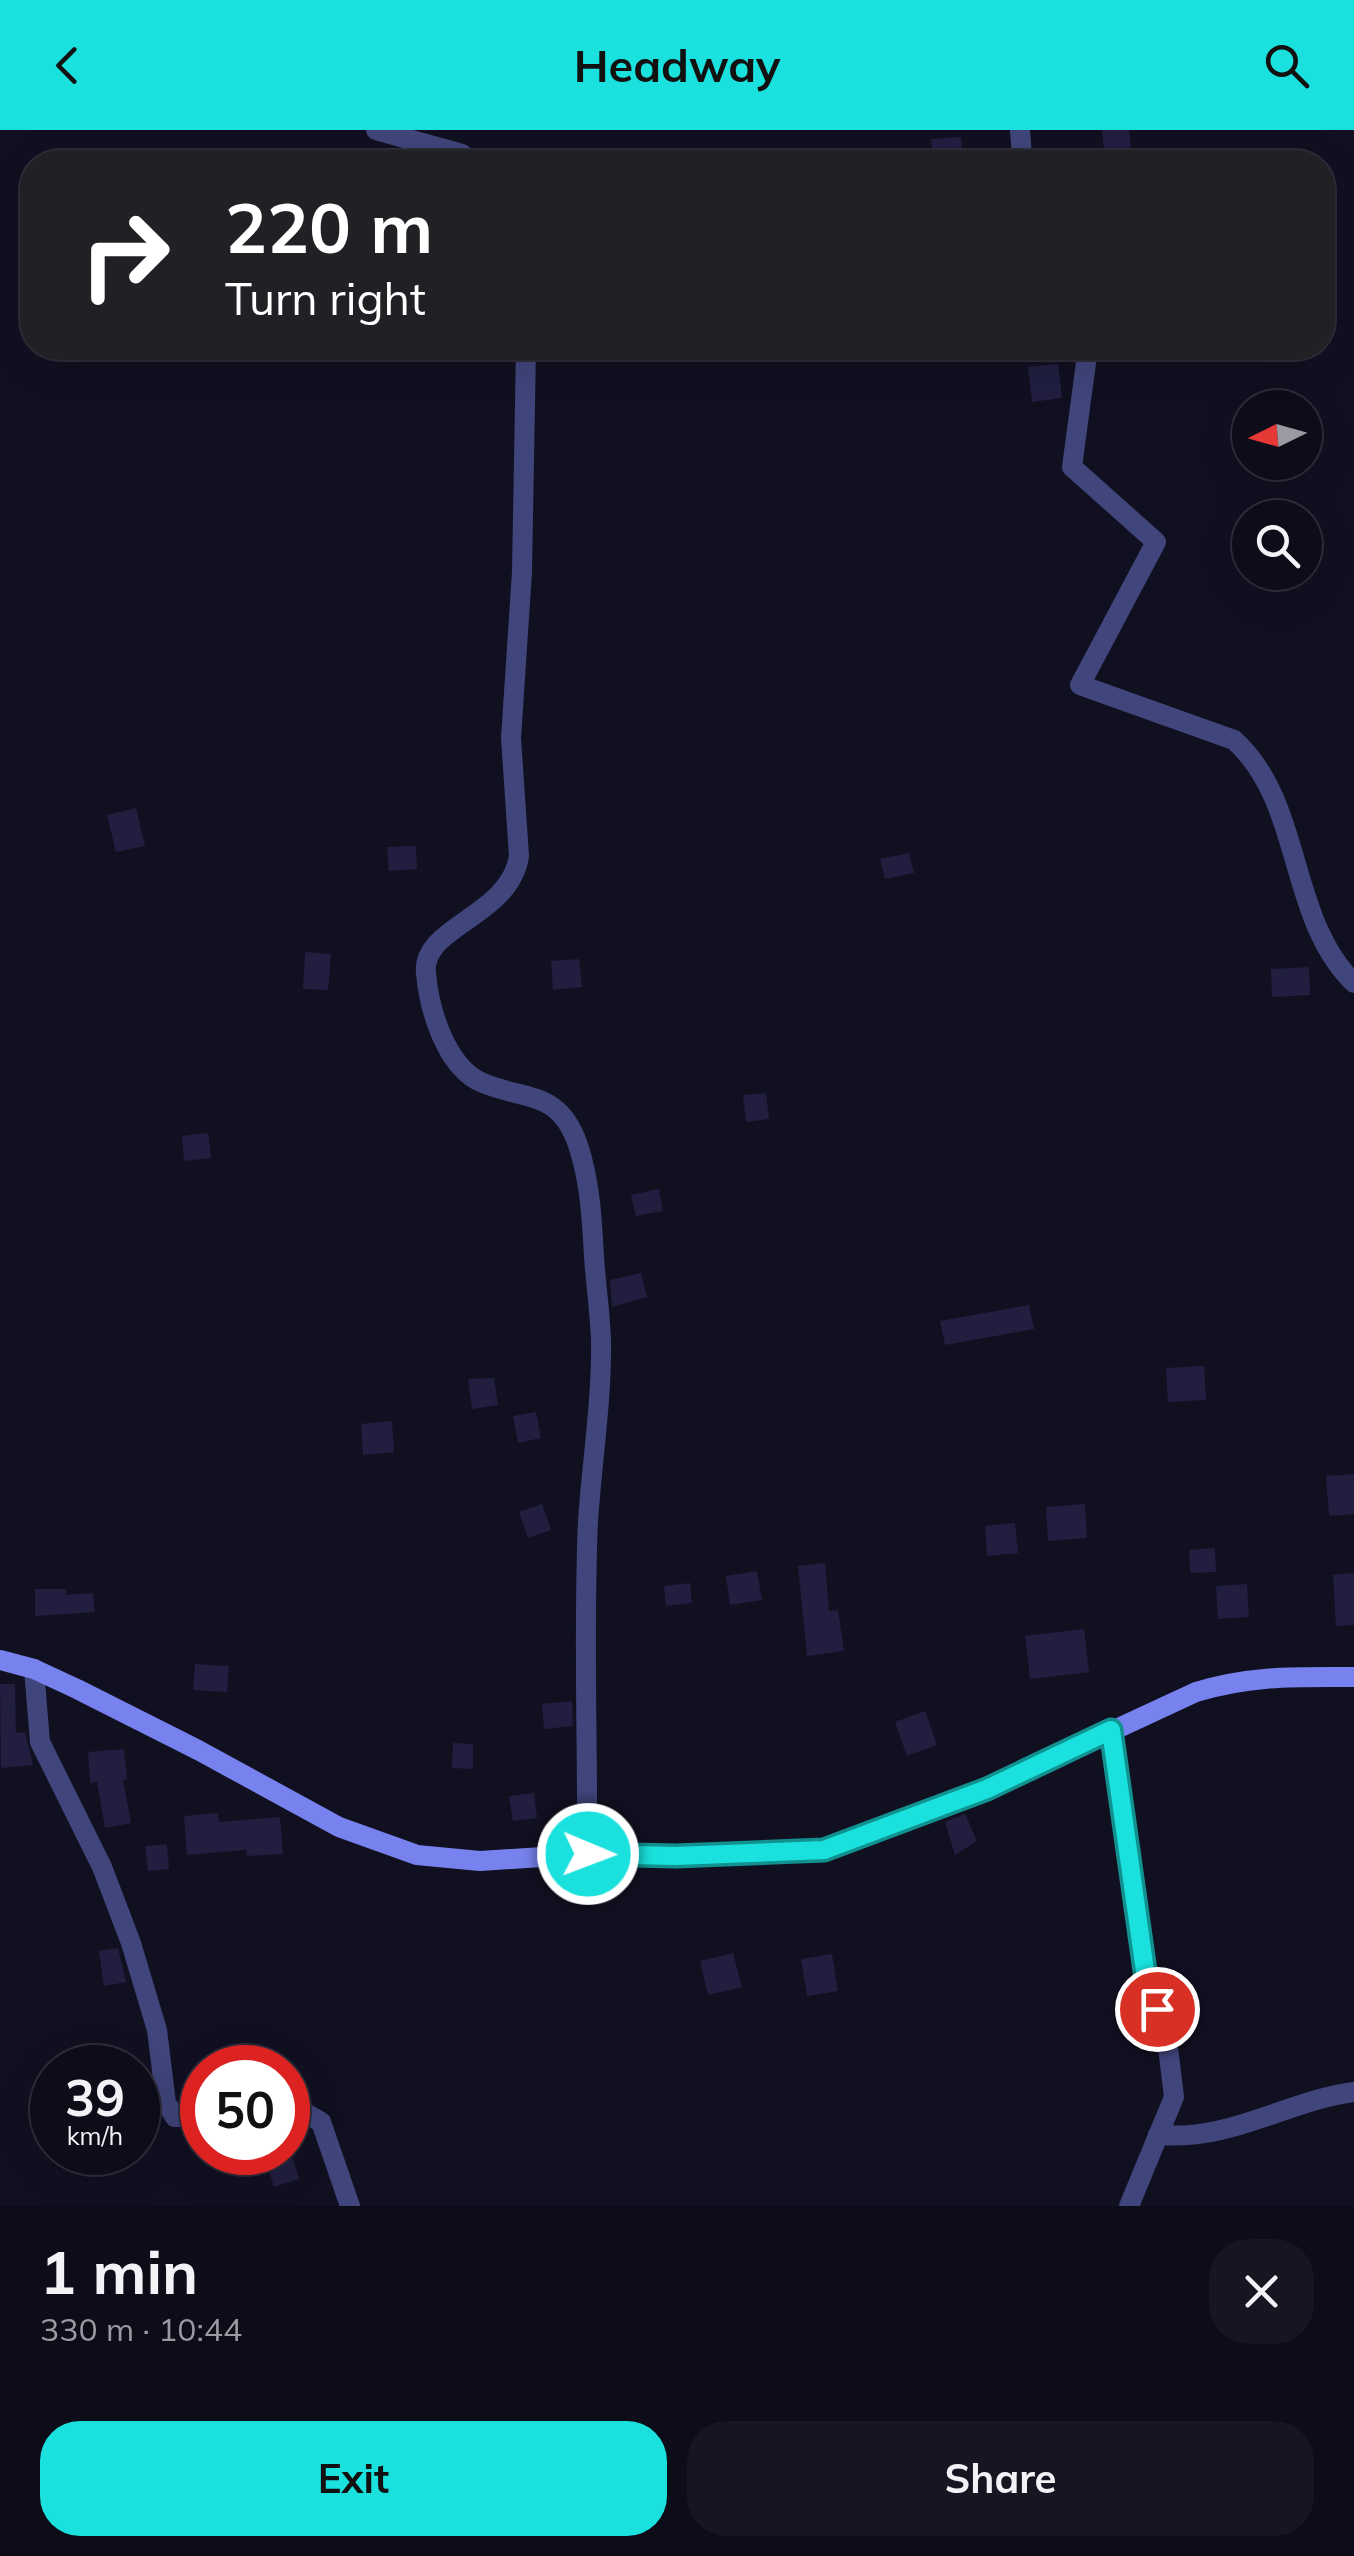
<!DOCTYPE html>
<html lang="en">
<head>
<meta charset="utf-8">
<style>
  :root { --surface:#0d0c19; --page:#161522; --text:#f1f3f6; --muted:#9a9ba2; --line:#2d2c38; --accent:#1ae1dd }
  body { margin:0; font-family:Mulish,sans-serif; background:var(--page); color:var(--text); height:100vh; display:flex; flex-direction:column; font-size:38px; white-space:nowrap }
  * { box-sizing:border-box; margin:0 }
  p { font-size:32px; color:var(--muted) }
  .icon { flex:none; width:55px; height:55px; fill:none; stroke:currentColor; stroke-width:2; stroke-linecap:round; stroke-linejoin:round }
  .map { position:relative; height:2076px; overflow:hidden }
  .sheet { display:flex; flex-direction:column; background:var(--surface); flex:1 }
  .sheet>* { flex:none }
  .guide { position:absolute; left:20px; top:20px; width:1315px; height:210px; border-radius:40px; box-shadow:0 10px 40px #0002,0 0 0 2px var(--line); background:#202124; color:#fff; overflow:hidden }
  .needle { width:65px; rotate:265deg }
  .buttons { position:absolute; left:1232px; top:260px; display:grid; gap:20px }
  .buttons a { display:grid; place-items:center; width:90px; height:90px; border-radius:50%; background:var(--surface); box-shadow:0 10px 40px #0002,0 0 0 2px var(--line); font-size:50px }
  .speed { position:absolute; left:30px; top:1915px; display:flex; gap:20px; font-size:50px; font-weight:700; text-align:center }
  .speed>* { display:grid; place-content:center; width:130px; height:130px; border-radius:50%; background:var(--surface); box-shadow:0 10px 40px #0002,0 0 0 2px var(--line); line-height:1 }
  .speed small { font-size:25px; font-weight:400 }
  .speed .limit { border:15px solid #d22; background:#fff; color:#111 }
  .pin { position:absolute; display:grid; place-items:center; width:85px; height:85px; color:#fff; margin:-42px; border:5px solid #fff; border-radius:50%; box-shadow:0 2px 10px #0007 }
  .me { position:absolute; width:110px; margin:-55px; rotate:91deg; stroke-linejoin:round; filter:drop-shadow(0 0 8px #0008) }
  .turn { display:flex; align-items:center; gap:35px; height:210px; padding:0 40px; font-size:45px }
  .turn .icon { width:130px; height:130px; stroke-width:2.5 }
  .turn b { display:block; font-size:70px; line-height:85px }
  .round { display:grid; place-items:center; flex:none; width:105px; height:105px; border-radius:40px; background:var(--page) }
  .overview { display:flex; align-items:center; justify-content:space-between; height:170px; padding:0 40px }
  h1 { font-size:60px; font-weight:700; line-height:75px }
  .primary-button { display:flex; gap:20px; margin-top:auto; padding:20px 40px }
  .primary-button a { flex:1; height:115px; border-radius:40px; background:var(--accent); color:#111; font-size:40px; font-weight:700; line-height:115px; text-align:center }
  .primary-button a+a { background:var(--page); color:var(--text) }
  header { display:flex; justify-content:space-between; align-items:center; height:130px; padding:0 40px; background:var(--accent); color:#111; font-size:45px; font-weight:700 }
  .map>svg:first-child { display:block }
</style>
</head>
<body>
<header><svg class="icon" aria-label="back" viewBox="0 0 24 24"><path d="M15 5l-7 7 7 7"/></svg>Headway<svg class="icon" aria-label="search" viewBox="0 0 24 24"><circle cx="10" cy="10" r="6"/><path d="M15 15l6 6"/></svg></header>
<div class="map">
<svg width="1354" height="2076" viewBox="0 0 1354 2076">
  <rect width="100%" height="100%" fill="#111021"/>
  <!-- building -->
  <g fill="#211e40">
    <path d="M1102 0H1129L1132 32H1105Z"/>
    <path d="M961 7 963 32H933L931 9Z"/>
    <path d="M1058 234 1062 268 1032 272 1028 237Z"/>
    <path d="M136 678 145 716 116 722 107 685Z"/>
    <path d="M416 716 417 739 389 741 387 717Z"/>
    <path d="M909 723 914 743 885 749 880 729Z"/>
    <path d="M305 822 331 824 328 860 303 859Z"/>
    <path d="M579 829 582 857 553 860 551 831Z"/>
    <path d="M1309 837 1310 865 1272 867 1271 839Z"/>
    <path d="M766 963 769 989 746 992 743 965Z"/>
    <path d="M208 1003 211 1028 184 1031 182 1006Z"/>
    <path d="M659 1059 663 1081 636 1086 631 1065Z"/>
    <path d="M641 1143 647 1167 612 1177 610 1150Z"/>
    <path d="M1029 1175 1034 1199 945 1215 940 1191Z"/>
    <path d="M1204 1236 1206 1270 1168 1272 1166 1238Z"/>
    <path d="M494 1248 498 1275 472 1279 468 1249Z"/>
    <path d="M536 1282 541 1308 518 1313 513 1286Z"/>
    <path d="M392 1291 394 1322 363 1325 361 1294Z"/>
    <path d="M1354 1344V1384L1329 1386 1326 1346Z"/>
    <path d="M542 1374 551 1400 528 1408 519 1382Z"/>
    <path d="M1085 1374 1087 1408 1048 1411 1046 1377Z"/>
    <path d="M1015 1393 1018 1423 987 1426 985 1396Z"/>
    <path d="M1215 1418 1216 1442 1190 1443 1189 1420Z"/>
    <path d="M825 1433 829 1481 838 1480 844 1521 807 1526 798 1436Z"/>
    <path d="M757 1441 762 1470 730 1475 726 1446Z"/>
    <path d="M1354 1443V1495L1336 1496 1333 1445Z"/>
    <path d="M690 1453 692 1473 666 1476 664 1456Z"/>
    <path d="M1247 1454 1249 1487 1218 1489 1216 1456Z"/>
    <path d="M35 1459H66V1465L93 1463 95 1482 35 1486Z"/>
    <path d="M1084 1499 1089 1542 1030 1549 1025 1506Z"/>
    <path d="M195 1534 229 1536 227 1562 193 1560Z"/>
    <path d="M0 1554H15L16 1603 25 1602 33 1635 1 1638Z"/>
    <path d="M572 1571 573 1596 544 1599 542 1574Z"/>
    <path d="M925 1581 937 1615 907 1626 895 1592Z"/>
    <path d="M453 1613 473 1614V1639L452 1638Z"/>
    <path d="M124 1619 127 1649 123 1650 131 1693 105 1698 97 1652 90 1653 88 1622Z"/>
    <path d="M534 1663 537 1688 513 1691 509 1666Z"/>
    <path d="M218 1683 219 1692 280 1687 283 1724 247 1726 246 1720 187 1725 184 1686Z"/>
    <path d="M965 1684 977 1711 955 1725 945 1692Z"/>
    <path d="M167 1714 169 1739 148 1741 145 1716Z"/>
    <path d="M118 1818 126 1852 104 1856 99 1821Z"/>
    <path d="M733 1823 742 1857 708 1865 700 1831Z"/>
    <path d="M832 1824 838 1861 807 1866 801 1829Z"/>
    <path d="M290 2019 299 2049 274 2057 265 2027 288 2022Z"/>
  </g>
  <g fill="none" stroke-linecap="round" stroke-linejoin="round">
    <!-- street -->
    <g stroke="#40457b" stroke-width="20">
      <path d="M376 0 462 24 457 32"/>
      <path d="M1020 0 1022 27 1026 32"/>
      <path d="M526 218 522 442 511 608 519 726C510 787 421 796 426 843 429 879 446 938 483 953 527 971 559 960 578 1015 590 1051 592 1089 594 1127 596 1155 600 1183 601 1210 602 1270 592 1331 588 1391 583 1502 588 1614 587 1724"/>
      <path d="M1088 218 1072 337 1156 412 1080 555 1234 610C1304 673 1287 788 1354 853"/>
      <path d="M34 1539 40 1612 102 1737 131 1813 157 1900 166 1973 175 1987H202"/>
      <path d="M1111 1600 1146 1848 1167 1909 1174 1967 1129 2076"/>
      <path d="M288 1983 302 1981 321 1992 350 2076"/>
      <path d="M1158 2005C1232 2011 1286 1971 1354 1962"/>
    </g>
    <!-- secondary -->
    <path stroke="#7782ef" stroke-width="20" d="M0 1530 34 1539 77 1559 198 1620 339 1697 417 1725 480 1731 587 1724 699 1725 824 1720 987 1659 1196 1562C1251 1545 1297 1547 1354 1547"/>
  </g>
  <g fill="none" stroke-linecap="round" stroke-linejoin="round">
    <defs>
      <path id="route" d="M588 1724 676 1726 824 1720 987 1659 1111 1600 1146 1848 1157 1879"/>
    </defs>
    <!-- route casing -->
    <use href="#route" stroke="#119290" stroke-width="25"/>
    <!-- route -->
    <use href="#route" stroke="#1ae1dd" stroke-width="18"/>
  </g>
</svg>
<div class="buttons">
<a><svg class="needle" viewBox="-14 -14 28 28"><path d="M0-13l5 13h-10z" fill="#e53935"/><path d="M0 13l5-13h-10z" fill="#9a9ba2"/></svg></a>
<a><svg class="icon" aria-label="search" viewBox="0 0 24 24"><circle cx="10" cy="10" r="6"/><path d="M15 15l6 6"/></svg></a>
</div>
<div class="speed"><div>39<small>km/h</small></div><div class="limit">50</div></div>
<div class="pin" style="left:1157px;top:1879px;background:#d93025"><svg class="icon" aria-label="arrive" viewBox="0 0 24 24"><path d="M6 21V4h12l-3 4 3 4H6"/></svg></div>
<svg class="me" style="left:588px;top:1724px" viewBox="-20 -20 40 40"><circle r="17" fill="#1ae1dd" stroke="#fff" stroke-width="3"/><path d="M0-11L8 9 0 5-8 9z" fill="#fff"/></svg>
<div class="guide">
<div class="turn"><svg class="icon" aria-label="right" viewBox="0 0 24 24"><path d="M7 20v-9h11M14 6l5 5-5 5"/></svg><div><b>220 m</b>Turn right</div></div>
</div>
</div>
<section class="sheet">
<div class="overview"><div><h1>1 min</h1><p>330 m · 10:44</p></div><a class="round"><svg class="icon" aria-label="close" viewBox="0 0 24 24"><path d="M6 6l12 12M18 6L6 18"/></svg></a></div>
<div class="primary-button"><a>Exit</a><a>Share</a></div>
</section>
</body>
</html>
